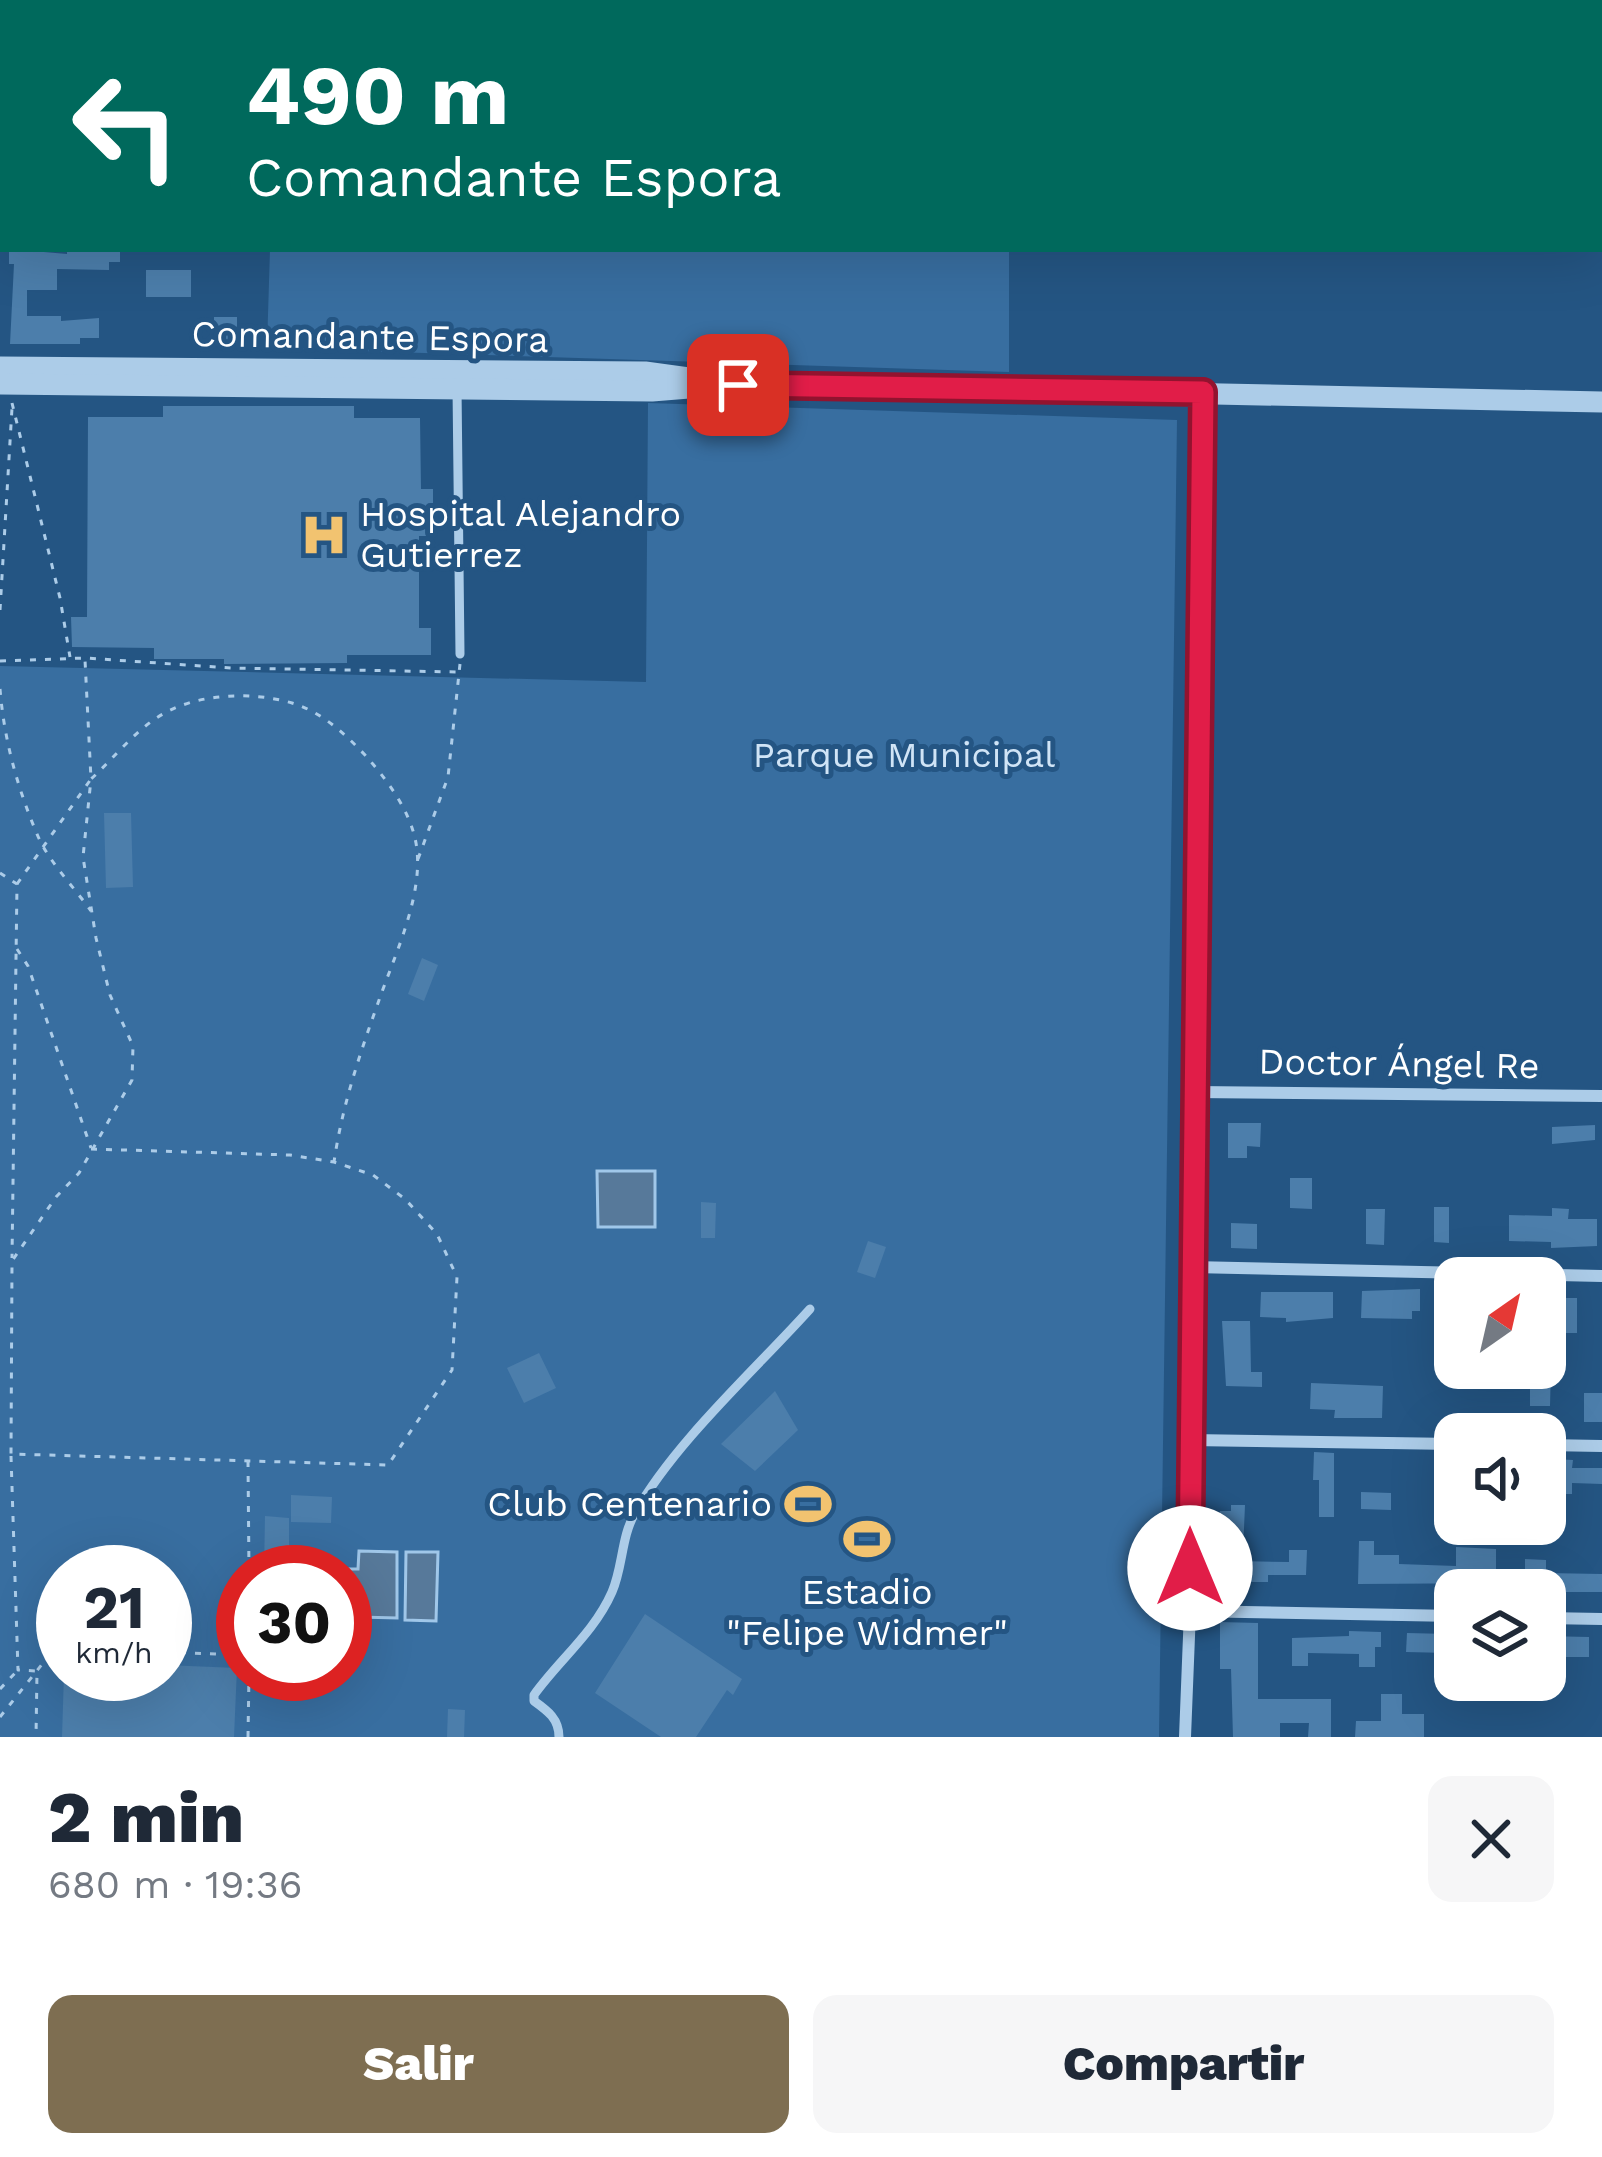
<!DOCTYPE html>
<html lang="es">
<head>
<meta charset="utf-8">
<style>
  :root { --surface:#fff; --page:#f6f6f7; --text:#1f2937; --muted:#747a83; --accent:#7e6e51 }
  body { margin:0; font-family:"Work Sans",sans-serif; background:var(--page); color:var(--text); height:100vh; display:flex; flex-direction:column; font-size:45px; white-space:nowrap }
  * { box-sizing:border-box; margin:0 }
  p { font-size:39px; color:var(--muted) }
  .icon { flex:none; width:66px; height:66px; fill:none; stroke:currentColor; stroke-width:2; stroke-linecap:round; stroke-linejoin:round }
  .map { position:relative; height:1737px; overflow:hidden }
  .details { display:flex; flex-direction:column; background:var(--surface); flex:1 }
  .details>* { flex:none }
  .hud { position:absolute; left:0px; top:0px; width:1602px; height:252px; box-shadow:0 12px 48px #0002; background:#00695c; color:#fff; overflow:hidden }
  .needle { width:78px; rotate:34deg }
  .tools { position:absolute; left:1434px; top:1257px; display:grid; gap:24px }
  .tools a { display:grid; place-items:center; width:132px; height:132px; border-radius:24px; background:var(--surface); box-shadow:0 12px 48px #0002; font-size:60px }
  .speed { position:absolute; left:36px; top:1545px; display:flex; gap:24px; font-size:60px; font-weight:700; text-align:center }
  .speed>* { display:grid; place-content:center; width:156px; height:156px; border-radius:50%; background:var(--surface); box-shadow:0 12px 48px #0002; line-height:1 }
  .speed small { font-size:30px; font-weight:400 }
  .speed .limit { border:18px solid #d22; background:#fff; color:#111 }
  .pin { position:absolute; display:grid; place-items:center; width:102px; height:102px; color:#fff; margin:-51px; border-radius:24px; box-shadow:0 6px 18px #0006 }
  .me { position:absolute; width:132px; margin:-66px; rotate:0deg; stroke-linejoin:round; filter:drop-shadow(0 0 9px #0008) }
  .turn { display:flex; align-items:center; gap:42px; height:252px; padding:0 48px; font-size:54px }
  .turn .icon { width:156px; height:156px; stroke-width:2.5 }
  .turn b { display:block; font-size:84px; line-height:102px }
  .round { display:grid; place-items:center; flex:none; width:126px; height:126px; border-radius:24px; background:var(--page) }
  .head { display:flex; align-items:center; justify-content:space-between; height:204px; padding:0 48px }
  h1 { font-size:72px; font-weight:800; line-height:90px }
  .action { display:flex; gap:24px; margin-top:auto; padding:24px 48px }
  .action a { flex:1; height:138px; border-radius:24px; background:var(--accent); color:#fff; font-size:48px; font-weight:800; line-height:138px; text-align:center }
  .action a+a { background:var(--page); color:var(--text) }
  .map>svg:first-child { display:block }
</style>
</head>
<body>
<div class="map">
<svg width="1602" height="1737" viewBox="0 0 1602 1737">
  <rect width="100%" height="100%" fill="#245583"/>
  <!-- green -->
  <g fill="#386ea0" fill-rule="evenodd">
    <rect x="277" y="0" width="732" height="3"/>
    <path d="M270 249H1009V372L267 348Z"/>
    <path d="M648 403 1177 420 1159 1737H0V666L646 682ZM63 1572H165V1674H63ZM243 1572H345V1674H243Z"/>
  </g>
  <!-- water -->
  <g fill="#57799a" stroke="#a0c7e9" stroke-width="3">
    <path d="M597 1171H655V1227H598Z"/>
    <path d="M359 1551 397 1552V1618L359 1617V1603L345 1602V1572H317V1569H358Z"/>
    <path d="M406 1552H438L436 1621 405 1620Z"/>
  </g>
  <!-- building -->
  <g fill="#4c7eab">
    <path d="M9 249 67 254V249H120V262H109V270L57 269V290H27V316H61V321L99 318V338H80V344H10L14 264H9Z"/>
    <rect x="146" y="270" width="45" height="27"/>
    <rect x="214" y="317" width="23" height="28"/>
    <path d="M163 406H354V418H420L421 489H433V536H419V628H431V655H347V663L224 664V659H154V648L72 647 71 617H87L88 417H163Z"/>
    <path d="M104 813H131L133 887 106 888Z"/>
    <path d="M422 958 438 965 424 1001 408 994Z"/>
    <path d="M1228 1123H1261L1260 1147 1247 1146V1158H1228Z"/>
    <path d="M1595 1125V1140L1552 1144V1127Z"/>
    <path d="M1290 1178H1312V1209L1290 1208Z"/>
    <path d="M701 1202 716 1203 715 1238H701Z"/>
    <path d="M1434 1207H1449V1243L1434 1242Z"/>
    <path d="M1552 1208 1569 1209 1568 1219H1597V1246L1551 1248V1242L1509 1241V1215L1552 1216Z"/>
    <path d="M1366 1209H1385L1384 1245 1366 1244Z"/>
    <path d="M1231 1223 1257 1224V1249L1231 1248Z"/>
    <path d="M868 1241 886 1247 875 1278 857 1272Z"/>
    <path d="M1420 1289V1311H1412V1319L1361 1318 1362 1291Z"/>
    <path d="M1261 1292H1333V1318L1286 1322V1318L1260 1317Z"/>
    <rect x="1560" y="1298" width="17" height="35"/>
    <path d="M1222 1321H1250L1251 1372H1262V1387L1226 1386Z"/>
    <path d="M539 1353 556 1388 524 1403 507 1368Z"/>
    <path d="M1530 1368H1551L1550 1406H1530Z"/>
    <path d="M1311 1383 1383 1386 1382 1418H1334L1335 1410 1310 1409Z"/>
    <path d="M775 1391 798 1430 755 1471 721 1444Z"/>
    <rect x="1584" y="1393" width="18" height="29"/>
    <path d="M1314 1452 1334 1453V1517H1319V1480H1313Z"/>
    <path d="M1554 1459 1573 1460 1572 1468H1602V1484L1572 1483V1494H1553Z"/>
    <path d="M1361 1492 1391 1493V1510L1361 1509Z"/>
    <path d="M291 1495 332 1497 331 1523 291 1522Z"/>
    <path d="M1231 1505H1245L1243 1552H1225V1524H1220V1511H1231Z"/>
    <path d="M265 1516 289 1518V1572H264Z"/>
    <path d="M1359 1541H1374V1555H1399V1564L1456 1566V1547L1496 1549V1570L1525 1571V1559L1546 1560V1573L1602 1574V1592H1551V1587L1509 1586V1583L1358 1584Z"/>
    <path d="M1289 1550H1307L1306 1575H1268V1582H1237V1561L1289 1562Z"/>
    <path d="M645 1614 742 1679 733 1695 727 1690 696 1737H661L595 1693Z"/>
    <path d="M1220 1622 1258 1623V1699H1331V1737H1308L1309 1723H1280V1737H1233L1231 1669H1220Z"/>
    <path d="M1349 1631 1381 1632V1647H1375V1667H1359V1654L1308 1653V1666H1292V1638L1349 1636Z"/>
    <path d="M1407 1633 1449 1634 1448 1653 1406 1652Z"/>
    <path d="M1545 1636 1589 1637V1657H1545Z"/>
    <path d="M165 1665 237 1668 234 1737H62L64 1674H165Z"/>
    <path d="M1381 1694H1402V1714H1424V1737H1355L1356 1721H1381Z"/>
    <path d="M448 1709 465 1710 464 1737H447Z"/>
  </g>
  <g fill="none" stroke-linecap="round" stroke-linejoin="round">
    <!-- path -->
    <g stroke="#accce8" stroke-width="3" stroke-dasharray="6 9" stroke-linecap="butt">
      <path d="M12 403 60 598 70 657"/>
      <path d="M0 610 12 408"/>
      <path d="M0 661 85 658 231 668 460 672"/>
      <path d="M0 689C4 739 17 787 37 834 48 861 74 887 91 911"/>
      <path d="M418 859 448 777 460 664"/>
      <path d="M0 873 17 884 12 1258"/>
      <path d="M17 884 91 779 85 660"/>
      <path d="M17 949 28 966 91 1148"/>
      <path d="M91 1149 290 1155 334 1162 373 1175 405 1199 437 1234 457 1277 452 1370 388 1465 11 1454 12 1261 56 1197 79 1173 132 1080 133 1046 110 995 96 938 83 857 91 779C112 760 134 732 158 717 195 693 251 691 292 703 322 712 345 734 366 756 387 780 410 810 416 843 425 894 394 956 378 1003 359 1056 342 1107 334 1162"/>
      <path d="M11 1456 18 1670 37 1671 36 1737"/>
      <path d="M248 1461 249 1572"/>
      <path d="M165 1652 243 1655"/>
      <path d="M0 1689 17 1671"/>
      <path d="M0 1717 55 1648 63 1649"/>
      <path d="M248 1737 249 1674"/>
    </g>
    <!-- service -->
    <g stroke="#accce8" stroke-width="9">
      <path d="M457 388 460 654"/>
      <path d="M559 1737C559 1719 548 1711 534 1701V1695C559 1660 594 1633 612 1592 623 1567 621 1537 635 1513 675 1442 755 1370 810 1309"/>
    </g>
    <!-- minor -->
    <g stroke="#accce8" stroke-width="12">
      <path d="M0 122H3"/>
      <path d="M1195 1092 1602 1096"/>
      <path d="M1192 1267 1602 1276"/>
      <path d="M1191 1440 1455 1444"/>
      <path d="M1545 1445 1602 1446"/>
      <path d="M1190 1611 1455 1616"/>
      <path d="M1545 1618 1602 1619"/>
      <path d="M1185 1737 1190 1611 1203 392"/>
    </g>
    <!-- tertiary -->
    <g stroke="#accce8" stroke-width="21">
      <path d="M0 367 645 372 696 379"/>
      <path d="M0 384 652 391 738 384 1602 402"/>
    </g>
  </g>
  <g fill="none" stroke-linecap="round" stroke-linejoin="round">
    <defs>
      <path id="route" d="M738 385 1203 392 1190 1568"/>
    </defs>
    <!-- route casing -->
    <use href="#route" stroke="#92132f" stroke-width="30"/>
    <!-- route -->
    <use href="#route" stroke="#e11d48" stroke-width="21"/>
  </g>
  <!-- icons -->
  <defs>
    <symbol id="hospital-bare" viewBox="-9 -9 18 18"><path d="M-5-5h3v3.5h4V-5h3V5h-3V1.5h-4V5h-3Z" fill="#f2c370" stroke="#245583" stroke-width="2.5" paint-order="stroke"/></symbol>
    <symbol id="stadium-bare" viewBox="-9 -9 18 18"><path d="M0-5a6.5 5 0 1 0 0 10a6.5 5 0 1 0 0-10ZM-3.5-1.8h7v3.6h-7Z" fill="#f2c370" stroke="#245583" stroke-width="2.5" paint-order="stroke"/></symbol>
  </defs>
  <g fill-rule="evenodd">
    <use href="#hospital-bare" x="291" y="502" width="66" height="66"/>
    <use href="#stadium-bare" x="775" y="1471" width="66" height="66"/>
    <use href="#stadium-bare" x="834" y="1506" width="66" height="66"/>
  </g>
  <g text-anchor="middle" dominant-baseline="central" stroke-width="10" stroke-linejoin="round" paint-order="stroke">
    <!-- street labels -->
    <g font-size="36" fill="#fff" stroke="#245583">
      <text transform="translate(370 337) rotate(1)">Comandante Espora</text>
      <text transform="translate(1399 1064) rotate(1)">Doctor Ángel Re</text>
    </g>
    <!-- poi labels -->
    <g font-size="36" fill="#fff" stroke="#245583" text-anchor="start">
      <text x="360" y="514">Hospital Alejandro<tspan x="360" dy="41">Gutierrez</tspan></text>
      <text x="772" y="1504" text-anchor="end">Club Centenario</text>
      <text x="867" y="1592" text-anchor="middle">Estadio<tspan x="867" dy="41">"Felipe Widmer"</tspan></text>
    </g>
    <!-- park labels -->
    <g font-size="36" fill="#d0e4f6" stroke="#245583">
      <text x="904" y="755">Parque Municipal</text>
    </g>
  </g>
</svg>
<div class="tools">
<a><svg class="needle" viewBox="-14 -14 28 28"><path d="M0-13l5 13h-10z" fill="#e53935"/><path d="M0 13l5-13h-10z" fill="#747a83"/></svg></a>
<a><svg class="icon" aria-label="sound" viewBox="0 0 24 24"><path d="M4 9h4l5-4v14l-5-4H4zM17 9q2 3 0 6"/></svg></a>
<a><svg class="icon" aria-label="layers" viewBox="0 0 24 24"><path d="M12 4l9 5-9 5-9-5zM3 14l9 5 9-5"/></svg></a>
</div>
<div class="speed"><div>21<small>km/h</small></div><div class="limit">30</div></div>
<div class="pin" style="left:738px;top:385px;background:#d93025"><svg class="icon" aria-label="arrive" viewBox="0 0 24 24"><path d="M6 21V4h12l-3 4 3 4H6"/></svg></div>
<svg class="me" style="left:1190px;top:1568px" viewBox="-20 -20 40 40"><circle r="19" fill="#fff"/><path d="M0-13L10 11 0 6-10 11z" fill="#e11d48"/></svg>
<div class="hud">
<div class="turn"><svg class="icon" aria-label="left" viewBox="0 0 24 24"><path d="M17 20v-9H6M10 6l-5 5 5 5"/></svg><div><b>490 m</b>Comandante Espora</div></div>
</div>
</div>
<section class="details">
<div class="head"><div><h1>2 min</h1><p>680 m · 19:36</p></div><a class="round"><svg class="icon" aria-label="close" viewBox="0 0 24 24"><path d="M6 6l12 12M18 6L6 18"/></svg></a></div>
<div class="action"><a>Salir</a><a>Compartir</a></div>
</section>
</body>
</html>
